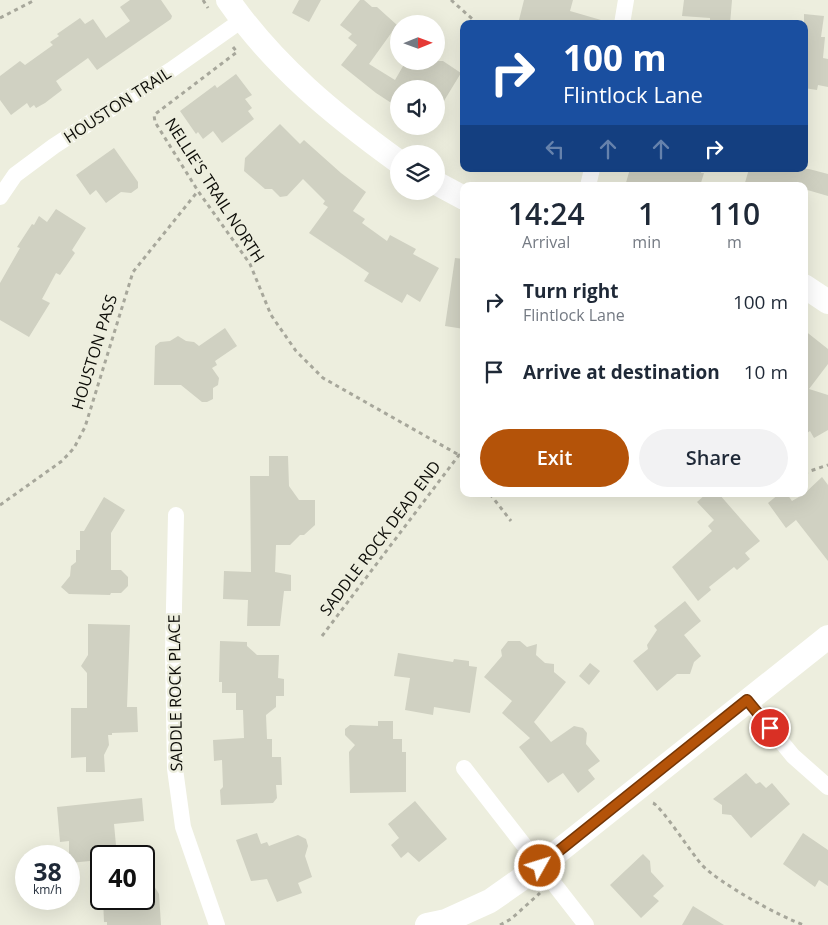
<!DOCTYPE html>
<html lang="en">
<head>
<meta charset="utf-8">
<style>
  :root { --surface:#fff; --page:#f2f2f3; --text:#1f2937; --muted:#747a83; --accent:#b45309 }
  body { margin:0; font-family:"Open Sans",sans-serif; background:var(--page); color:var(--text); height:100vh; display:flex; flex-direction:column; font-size:19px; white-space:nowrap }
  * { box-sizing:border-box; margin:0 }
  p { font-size:16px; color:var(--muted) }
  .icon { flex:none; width:28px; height:28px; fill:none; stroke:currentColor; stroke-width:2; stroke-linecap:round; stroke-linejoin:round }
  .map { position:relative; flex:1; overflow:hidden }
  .drawer { position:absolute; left:460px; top:182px; width:348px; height:315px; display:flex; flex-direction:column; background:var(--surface); border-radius:10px; box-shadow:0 5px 20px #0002 }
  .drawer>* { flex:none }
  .top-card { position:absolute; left:460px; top:20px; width:348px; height:152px; border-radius:10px; box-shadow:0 5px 20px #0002; background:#1a4fa0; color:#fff; overflow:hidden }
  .needle { width:32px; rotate:89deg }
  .controls { position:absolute; left:390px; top:15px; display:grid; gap:10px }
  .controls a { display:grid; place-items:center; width:55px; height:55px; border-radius:50%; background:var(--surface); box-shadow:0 5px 20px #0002; font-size:25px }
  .speed { position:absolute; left:15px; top:845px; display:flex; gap:10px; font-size:25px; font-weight:700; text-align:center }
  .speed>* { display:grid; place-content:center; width:65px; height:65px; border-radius:50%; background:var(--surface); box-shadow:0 5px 20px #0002; line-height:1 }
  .speed small { font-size:12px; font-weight:400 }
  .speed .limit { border:2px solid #111; border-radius:8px; background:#fff; color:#111 }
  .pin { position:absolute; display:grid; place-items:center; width:42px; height:42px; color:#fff; margin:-21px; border:2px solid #fff; border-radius:50%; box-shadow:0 1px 5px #0007 }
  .me { position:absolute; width:55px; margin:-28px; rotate:51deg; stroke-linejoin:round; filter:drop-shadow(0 0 4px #0008) }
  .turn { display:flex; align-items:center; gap:18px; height:105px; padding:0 20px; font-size:22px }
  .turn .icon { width:65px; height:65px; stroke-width:2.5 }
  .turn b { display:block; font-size:35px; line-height:42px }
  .lanes { display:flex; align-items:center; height:48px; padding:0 20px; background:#0003; justify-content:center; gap:25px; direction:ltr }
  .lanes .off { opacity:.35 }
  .eta { display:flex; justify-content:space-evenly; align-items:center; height:85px; text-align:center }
  .eta b { font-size:30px; font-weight:600; line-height:35px }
  .action { display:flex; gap:10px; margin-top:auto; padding:10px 20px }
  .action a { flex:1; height:58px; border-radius:30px; background:var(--accent); color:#fff; font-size:20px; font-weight:600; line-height:58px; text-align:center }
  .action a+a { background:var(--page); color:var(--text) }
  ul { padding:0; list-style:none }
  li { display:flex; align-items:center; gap:15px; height:70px; padding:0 20px }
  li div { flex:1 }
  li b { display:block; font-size:19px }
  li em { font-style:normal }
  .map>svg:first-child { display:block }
</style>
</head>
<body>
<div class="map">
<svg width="828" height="925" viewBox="0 0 828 925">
  <rect width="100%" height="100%" fill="#edeede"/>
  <!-- building -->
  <g fill="#d0d1c2">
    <path d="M130 0H161L172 16 171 19 97 70 88 58 56 81 62 90 45 103 36 108 34 105 30 108 27 103 11 115 0 100V76L20 61 25 65 53 45 50 42 59 36 57 34 80 18 85 24 93 19 106 38 130 21 120 7Z"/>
    <path d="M299 0H321L309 22 292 13Z"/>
    <path d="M360 0H364L372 7H377L397 25 369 64 395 80 406 61H443L461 73 436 114V89H399V108L376 93 341 65 357 45 348 38 352 34 340 25Z"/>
    <path d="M524 0H573L570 11 601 20V24H518Z"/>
    <path d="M684 0H732L730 24H710V18L682 16Z"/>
    <path d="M804 14 824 16 821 37H825L823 58 828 59V87L818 85 817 90 804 88Z"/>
    <path d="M236 74 252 95 245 99 252 108 248 111 254 119 222 143 213 131 203 139 198 132 196 134 180 111 215 85 217 88Z"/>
    <path d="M280 124 300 144 304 140 341 173 366 192 353 211 365 219 362 223 387 241 390 235 416 249 413 254 439 268 420 302 407 294 402 303 364 281 369 273 309 233 328 207 323 204 325 201 303 179 287 196 280 197 272 189H265L244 171 245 158Z"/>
    <path d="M114 148 138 182V188L131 193 121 192 106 203 96 190 90 195 76 175Z"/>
    <path d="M630 169H702L701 173H704L700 186H625Z"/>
    <path d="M749 169H809L828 174V196L804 189V186H744Z"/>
    <path d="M56 209 86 228 72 250 75 253 60 275 56 273 42 299 50 303 29 337 0 320V283L20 248 17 247 32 224 34 225 39 216 47 222Z"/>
    <path d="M455 258 464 259V329L445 326Z"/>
    <path d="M225 328 237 346 215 361 217 365 212 368 219 378 218 385 213 388V399L207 402H202L181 385H154L155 346 160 342 170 341 178 336 186 341 194 342 199 346Z"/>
    <path d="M804 330 828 349V364L809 389 828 395V430L814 438 810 431 804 435Z"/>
    <path d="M269 456H288L289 486 299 500H315V525L304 535H300L290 545H276L275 572 291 575V591H284L280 626H247L248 600 223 599 224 571 251 572 250 476H269Z"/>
    <path d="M822 477 828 485V561L796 520 786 528 768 503 779 494H787L792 501 804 494Z"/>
    <path d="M706 494H719L760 541 745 553 750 559 737 570 734 567 709 587 711 590 698 601 672 567 712 531 708 526 714 520 697 502Z"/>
    <path d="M104 497 125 510 111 533V570H121L128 577V586L121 593H111L110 595 69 594 61 587 70 576 71 566 76 562V550H80V531H84Z"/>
    <path d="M685 601 701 621 684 635 701 656 694 662 690 674H677L657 691 633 661 648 649 647 645 657 630 654 626Z"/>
    <path d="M88 624 130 625 127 707H137L138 732 112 733V735H108L109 745 104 755 105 772H86V757L71 758V708H87V673L81 666 88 655Z"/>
    <path d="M220 641 247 642V646L257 655H279L278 678 284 679V696H276V707L266 715 267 739H272V757H281L282 785H276L277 798 273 803 221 805 220 790 223 787 222 760 214 761 213 740 244 738 243 710H236V693H222V682H219Z"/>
    <path d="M508 641H520L527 647 537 644 536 655 545 663 554 664V672L566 682 534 722 551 742 574 726 583 728 587 733 586 744 600 761 588 770 595 779 578 793 563 773 548 783 519 747 530 738 502 713 512 701 484 677 502 656 501 650Z"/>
    <path d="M398 653 453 662 454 659 469 661V666L477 667 470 713 434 707 433 715 405 710 410 678 394 676Z"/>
    <path d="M590 663 600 671 589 685 579 676Z"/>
    <path d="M378 721H393V739H402V752H406V792L350 793 349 752 355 745 345 735V729L350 725 378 726Z"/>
    <path d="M746 773 756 784 760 782 766 788 772 783 790 804 751 838 731 815 722 814V805L713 799Z"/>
    <path d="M142 798 144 821 114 824 117 856H101V860L69 863V841L60 842 57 807Z"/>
    <path d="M415 801 447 839 419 862 408 852 401 858 391 845 399 838 388 824Z"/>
    <path d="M257 833 261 844 267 842 269 846 298 835 306 839 308 846 305 856 312 877 298 883 302 893 277 902 267 879 251 881 236 840Z"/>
    <path d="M803 833 828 850V886L819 880 815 887 783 864Z"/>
    <path d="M643 854 650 861 651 872 664 886 653 896 659 901 641 918 610 885Z"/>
    <path d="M144 870 159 894 161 925H107V922H104L103 899H144Z"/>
    <path d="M693 906 724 925H682Z"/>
  </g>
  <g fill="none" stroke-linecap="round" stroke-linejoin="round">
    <!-- path -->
    <g stroke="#a7a79b" stroke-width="3" stroke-dasharray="4 4" stroke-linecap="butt">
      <path d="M203 0 208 8"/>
      <path d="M451 0 478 24"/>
      <path d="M0 18 35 0"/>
      <path d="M233 47 237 52 154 115 155 122 198 191 250 264 271 315 296 351 323 378 459 455H464"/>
      <path d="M804 473 828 465"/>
      <path d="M490 494 511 521"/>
      <path d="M0 505 62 461 74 448 85 427 133 272 198 191"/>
      <path d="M322 636 459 455 464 461"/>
      <path d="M653 803C661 806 692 854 702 865 719 883 780 917 804 925"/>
      <path d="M500 925 511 919 540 893"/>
    </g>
    <!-- street -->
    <g stroke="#fff" stroke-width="16">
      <path d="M622 24 626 0"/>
      <path d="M588 186 592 169"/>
      <path d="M0 197 15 175 54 146 171 70 242 20"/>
      <path d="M176 515 173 653 175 769 183 827 217 925"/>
      <path d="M747 700 793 756 828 787"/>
      <path d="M464 768 586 925"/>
    </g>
    <!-- secondary -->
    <g stroke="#fff" stroke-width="24">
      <path d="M228 0C274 66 334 115 399 162"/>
      <path d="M436 183 464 198"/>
      <path d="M804 286 828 302"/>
      <path d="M427 925 446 921 490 901 540 866 828 637"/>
    </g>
  </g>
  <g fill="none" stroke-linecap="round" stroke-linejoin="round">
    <defs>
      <path id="route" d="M540 866 747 700 770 728"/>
    </defs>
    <!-- route casing -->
    <use href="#route" stroke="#753606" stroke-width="12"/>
    <!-- route -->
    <use href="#route" stroke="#b45309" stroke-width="9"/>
  </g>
  <g text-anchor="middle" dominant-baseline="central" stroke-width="5" stroke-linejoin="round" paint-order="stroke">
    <!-- street labels -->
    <g font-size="16" fill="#0d0d08" stroke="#edeede">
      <text transform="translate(117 105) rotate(-33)">HOUSTON TRAIL</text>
      <text transform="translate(215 190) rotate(57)">NELLIE'S TRAIL NORTH</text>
      <text transform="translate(94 352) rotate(-73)">HOUSTON PASS</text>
      <text transform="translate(380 538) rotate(-53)">SADDLE ROCK DEAD END</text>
      <text transform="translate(175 693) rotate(-91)">SADDLE ROCK PLACE</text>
    </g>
  </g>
</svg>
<div class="controls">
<a><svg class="needle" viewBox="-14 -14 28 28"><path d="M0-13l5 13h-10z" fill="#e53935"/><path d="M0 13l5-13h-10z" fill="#747a83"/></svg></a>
<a><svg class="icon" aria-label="sound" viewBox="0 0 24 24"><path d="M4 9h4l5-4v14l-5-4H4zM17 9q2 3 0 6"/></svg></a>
<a><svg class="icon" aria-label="layers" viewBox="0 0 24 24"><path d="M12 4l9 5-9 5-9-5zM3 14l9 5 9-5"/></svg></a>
</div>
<div class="speed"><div>38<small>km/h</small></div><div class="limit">40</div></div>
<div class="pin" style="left:770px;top:728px;background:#d93025"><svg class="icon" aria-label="arrive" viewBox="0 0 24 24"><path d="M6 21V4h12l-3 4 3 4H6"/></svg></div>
<svg class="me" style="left:540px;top:866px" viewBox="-20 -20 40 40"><circle r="17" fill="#b45309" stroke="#fff" stroke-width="3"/><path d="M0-11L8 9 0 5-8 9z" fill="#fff"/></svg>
<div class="top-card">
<div class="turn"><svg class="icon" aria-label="right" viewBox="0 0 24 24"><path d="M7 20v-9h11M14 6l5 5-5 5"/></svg><div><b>100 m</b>Flintlock Lane</div></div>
<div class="lanes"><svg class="icon off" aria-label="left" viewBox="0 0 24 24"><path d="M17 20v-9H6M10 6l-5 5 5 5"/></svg><svg class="icon off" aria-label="ahead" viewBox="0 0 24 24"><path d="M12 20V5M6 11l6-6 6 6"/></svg><svg class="icon off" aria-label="ahead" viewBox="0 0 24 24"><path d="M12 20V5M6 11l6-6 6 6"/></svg><svg class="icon" aria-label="right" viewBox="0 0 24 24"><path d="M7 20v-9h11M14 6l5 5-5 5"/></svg></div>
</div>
<section class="drawer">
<div class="eta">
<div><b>14:24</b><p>Arrival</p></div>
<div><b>1</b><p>min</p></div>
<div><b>110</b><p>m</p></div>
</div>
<ul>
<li><svg class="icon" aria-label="right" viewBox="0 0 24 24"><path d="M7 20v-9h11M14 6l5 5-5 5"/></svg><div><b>Turn right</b><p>Flintlock Lane</p></div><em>100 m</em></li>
<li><svg class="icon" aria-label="arrive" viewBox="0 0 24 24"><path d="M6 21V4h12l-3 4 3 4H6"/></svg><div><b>Arrive at destination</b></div><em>10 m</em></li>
</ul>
<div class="action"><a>Exit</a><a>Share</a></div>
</section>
</div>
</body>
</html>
